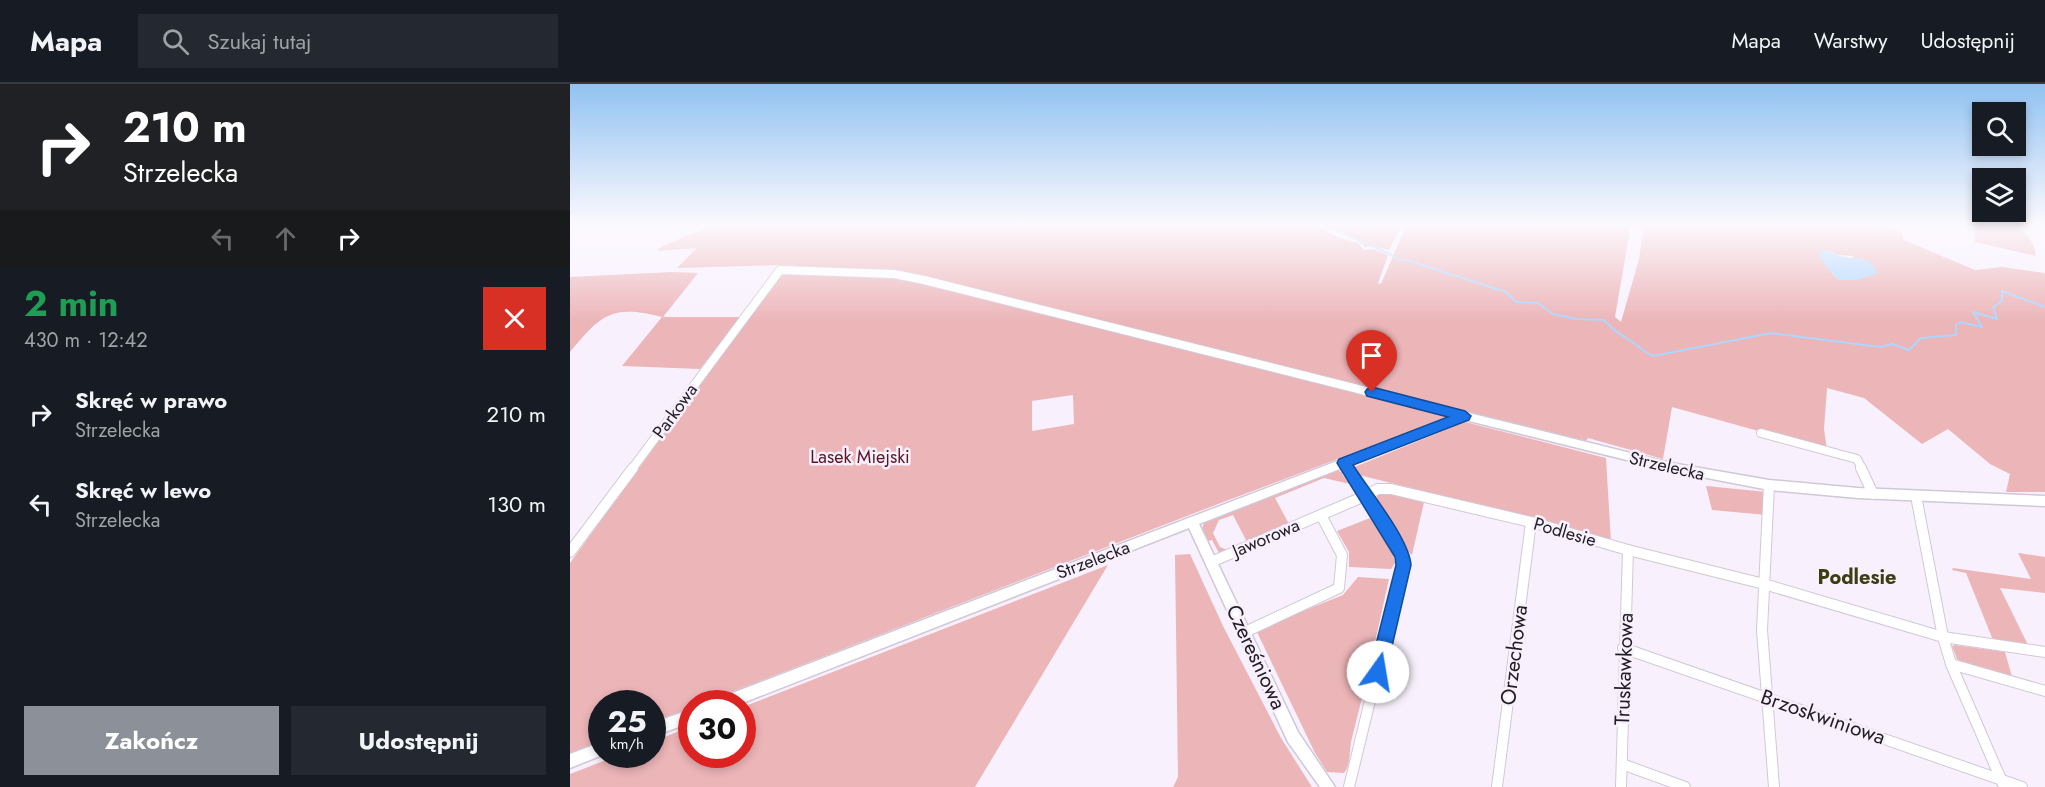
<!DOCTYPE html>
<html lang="pl">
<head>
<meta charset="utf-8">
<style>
  :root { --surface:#171b24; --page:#242831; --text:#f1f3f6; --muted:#9ea1a6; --line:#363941; --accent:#8c9099 }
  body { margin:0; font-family:Jost,sans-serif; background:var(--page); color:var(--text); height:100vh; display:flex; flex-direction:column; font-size:22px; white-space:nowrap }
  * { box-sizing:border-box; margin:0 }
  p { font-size:20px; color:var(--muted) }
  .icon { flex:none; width:33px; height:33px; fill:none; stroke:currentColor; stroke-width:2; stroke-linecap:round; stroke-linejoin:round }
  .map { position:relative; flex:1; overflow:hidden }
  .side { display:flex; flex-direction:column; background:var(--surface); width:570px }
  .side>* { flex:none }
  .top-card { background:#202124; color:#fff; overflow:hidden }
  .tools { position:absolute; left:1402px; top:18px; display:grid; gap:12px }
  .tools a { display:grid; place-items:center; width:54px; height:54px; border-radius:0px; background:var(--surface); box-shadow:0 3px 9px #0003; font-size:30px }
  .speed { position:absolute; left:18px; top:606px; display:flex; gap:12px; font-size:30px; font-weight:700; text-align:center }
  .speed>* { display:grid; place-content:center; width:78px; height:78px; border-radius:50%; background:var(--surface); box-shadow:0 3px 9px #0003; line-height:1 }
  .speed small { font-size:15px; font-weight:400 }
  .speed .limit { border:9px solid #d22; background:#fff; color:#111 }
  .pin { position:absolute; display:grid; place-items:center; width:51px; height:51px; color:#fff; margin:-62px -26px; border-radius:50% 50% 50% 0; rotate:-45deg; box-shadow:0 0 6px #0007 }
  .pin .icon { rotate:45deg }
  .me { position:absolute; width:66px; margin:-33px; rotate:13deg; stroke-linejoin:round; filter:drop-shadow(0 0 4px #0008) }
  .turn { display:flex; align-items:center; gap:21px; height:126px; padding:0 24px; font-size:27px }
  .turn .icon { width:78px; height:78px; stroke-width:2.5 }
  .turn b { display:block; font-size:42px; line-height:51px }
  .lanes { display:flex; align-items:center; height:57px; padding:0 24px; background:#0003; justify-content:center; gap:30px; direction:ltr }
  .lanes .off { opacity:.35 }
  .round { display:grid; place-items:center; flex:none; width:63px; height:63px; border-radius:0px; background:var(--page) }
  .head { display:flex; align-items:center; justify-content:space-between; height:102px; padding:0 24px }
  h1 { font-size:36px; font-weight:700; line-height:45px; color:#1e9e55 }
  .button { display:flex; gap:12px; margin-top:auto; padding:12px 24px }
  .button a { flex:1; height:69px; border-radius:0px; background:var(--accent); color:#fff; font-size:24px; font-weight:700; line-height:69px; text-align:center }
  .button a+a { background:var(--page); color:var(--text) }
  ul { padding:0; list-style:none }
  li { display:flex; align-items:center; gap:18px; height:90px; padding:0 24px }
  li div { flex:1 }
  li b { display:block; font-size:22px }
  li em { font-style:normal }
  header { display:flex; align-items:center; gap:36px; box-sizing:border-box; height:84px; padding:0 30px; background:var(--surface); border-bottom:2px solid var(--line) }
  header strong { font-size:28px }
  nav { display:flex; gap:33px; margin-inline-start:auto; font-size:21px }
  .search { width:420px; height:54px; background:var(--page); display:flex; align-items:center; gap:15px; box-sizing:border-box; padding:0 21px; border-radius:0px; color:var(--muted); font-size:22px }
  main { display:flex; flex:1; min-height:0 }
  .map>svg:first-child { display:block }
</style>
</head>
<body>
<header>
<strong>Mapa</strong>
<div class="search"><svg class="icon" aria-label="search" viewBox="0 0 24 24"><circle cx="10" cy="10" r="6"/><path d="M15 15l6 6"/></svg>Szukaj tutaj</div>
<nav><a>Mapa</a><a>Warstwy</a><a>Udostępnij</a></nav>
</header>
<main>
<section class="side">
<div class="top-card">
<div class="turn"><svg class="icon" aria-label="right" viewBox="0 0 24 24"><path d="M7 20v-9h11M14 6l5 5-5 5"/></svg><div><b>210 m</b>Strzelecka</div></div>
<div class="lanes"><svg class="icon off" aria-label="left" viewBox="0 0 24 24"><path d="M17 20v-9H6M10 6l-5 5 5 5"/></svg><svg class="icon off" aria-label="ahead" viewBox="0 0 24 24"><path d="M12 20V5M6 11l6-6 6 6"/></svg><svg class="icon" aria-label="right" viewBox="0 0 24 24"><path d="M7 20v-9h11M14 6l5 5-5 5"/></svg></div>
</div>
<div class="head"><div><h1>2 min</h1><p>430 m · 12:42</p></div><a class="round" style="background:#d93025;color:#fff"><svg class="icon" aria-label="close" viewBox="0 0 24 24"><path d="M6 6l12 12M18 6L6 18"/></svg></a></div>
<ul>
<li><svg class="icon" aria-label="right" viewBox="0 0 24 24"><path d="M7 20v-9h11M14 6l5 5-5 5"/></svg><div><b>Skręć w prawo</b><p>Strzelecka</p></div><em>210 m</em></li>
<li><svg class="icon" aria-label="left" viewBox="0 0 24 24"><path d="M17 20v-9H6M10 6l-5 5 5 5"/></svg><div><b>Skręć w lewo</b><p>Strzelecka</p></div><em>130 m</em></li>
</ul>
<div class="button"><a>Zakończ</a><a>Udostępnij</a></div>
</section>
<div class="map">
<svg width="1475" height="703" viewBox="0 0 1475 703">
  <rect width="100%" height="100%" fill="#f8f1fd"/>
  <!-- green -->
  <g fill="#ecb5b8" fill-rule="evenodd">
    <path d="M144 140H745L767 153 788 159 794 166 803 165 818 171 808 199 811 200 837 140H1061L1045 233 1051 238 1069 175 1074 140H1292L1331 147 1334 156 1405 186 1432 183 1475 189V408H1436L1440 390 1420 380 1378 345 1352 360 1294 314 1257 304 1254 345 1257 366 1102 323 1093 375 1018 354 1016 357 330 187 211 181 107 184 127 164 87 167 91 163ZM1261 167 1267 171 1284 172 1265 193 1250 173 1249 170Z"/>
    <path d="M750 140H832L819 166 804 162 795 163C789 156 761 145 750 140Z"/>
    <path d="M1404 140C1435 140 1458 134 1466 172L1405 158Z"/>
    <path d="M102 188 128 189 93 233H170L130 285 52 282 92 233C41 220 31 231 0 268V193Z"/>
    <path d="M211 189 325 194 352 199 879 333 648 420 133 619 122 620 121 624 83 639 82 620H32L31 658 0 671V479ZM503 311 504 340 462 347V317Z"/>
    <path d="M895 338 1036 374 1041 458 961 434 785 390 782 384Z"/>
    <path d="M766 386 774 389 772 390 780 400 754 394 705 414 719 440 677 458 663 431 649 436 643 449 650 463 657 466 649 469 642 456 636 458C632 447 629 442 640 434Z"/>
    <path d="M1136 402 1197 408 1196 431 1142 426Z"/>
    <path d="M812 408 854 418 842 471C831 463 805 424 807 411Z"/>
    <path d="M800 434 822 467 825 479 821 485 779 483V468L767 447Z"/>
    <path d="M1448 469 1475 473V509L1430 504 1458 561 1423 556 1396 489 1382 486 1383 484 1461 495Z"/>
    <path d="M620 470 653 542 711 654 742 703H603L608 693 605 471Z"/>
    <path d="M538 481 405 703H0V690L49 671 82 670 83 658 121 642 122 670H172L173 623Z"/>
    <path d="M788 493 819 495C807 549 795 604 781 658 779 669 781 680 774 689L757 688 745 669 686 546 773 511Z"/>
    <path d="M1385 561 1435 568 1442 593 1392 578 1387 575 1382 562Z"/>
  </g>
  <!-- water -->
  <path fill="#aed6ff" d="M1251 166C1259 165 1262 169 1270 172 1288 177 1297 168 1308 189L1288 196H1268L1249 173Z"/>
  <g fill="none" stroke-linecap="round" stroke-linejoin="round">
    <!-- stream -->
    <g stroke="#aed6ff" stroke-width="2">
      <path d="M752 140 820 170"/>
      <path d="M821 171 827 175 840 177 936 208 946 218 968 219 983 230 1006 235 1034 236C1044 246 1046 248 1058 255 1067 260 1073 268 1083 272L1201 249 1310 263 1322 260 1339 266 1351 254 1386 251V241L1390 238 1412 243 1403 228 1427 235 1423 223 1432 217V207L1475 223"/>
    </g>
    <defs>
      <g id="minor-far1">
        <path d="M1191 349 1287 375 1292 385"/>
        <path d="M773 379 777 385"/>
        <path d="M62 385 210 186 324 190 354 196 895 332"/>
      </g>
      <g id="minor">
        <path d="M776 384C797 415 825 444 833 481L779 703"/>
        <path d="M1291 384 1303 410"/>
        <path d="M1199 401 1192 546 1204 703"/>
        <path d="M796 411 808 405H821L961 438 1058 466 1194 500 1373 553 1475 568"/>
        <path d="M1346 412 1373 553 1381 580 1433 700"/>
        <path d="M0 468 63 384"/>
        <path d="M641 478 788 415"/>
        <path d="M675 548 769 504 772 471 751 431"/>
        <path d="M1053 564 1452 703"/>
        <path d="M1381 580 1475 607"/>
        <path d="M1052 680 1115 703"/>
        <path d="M927 703 961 438"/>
        <path d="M1051 703 1058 466"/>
      </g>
      <g id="tertiary">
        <path d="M895 328 1101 379 1199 396 1288 404 1475 412V422L1288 414 1199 406 1101 387 895 336 629 440 728 648 765 703H750L718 658 619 444 170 620H146L147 615 152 613Z"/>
        <path d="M122 625V638L82 653V639Z"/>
        <path d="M32 658V670H35L0 684V670Z"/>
      </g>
    </defs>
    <!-- minor-far1 casing -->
    <use href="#minor-far1" stroke="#d1c8d7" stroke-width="10"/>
    <!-- minor casing -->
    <use href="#minor" stroke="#d1c8d7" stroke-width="12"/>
    <!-- tertiary casing -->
    <use href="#tertiary" stroke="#d1c8d7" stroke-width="3"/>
    <!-- minor-far1 -->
    <use href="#minor-far1" stroke="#fff" stroke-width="8"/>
    <!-- minor -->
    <use href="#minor" stroke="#fff" stroke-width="10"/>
    <!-- tertiary -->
    <use href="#tertiary" fill="#fff" fill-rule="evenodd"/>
  </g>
  <!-- sky -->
  <linearGradient id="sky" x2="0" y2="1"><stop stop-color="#91c2f1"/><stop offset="0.59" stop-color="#fcf9fe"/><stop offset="1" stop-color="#fcf9fe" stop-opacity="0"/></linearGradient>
  <rect width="1475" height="238" fill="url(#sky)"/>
  <!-- route -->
  <path fill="#1a73e8" stroke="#114b97" stroke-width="1.5" d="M802 303 895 327 901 332 899 336 783 381C798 405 839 454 841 481L816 588 814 594 808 596 802 594 799 588 826 481 825 473 767 379 769 375 878 333 797 312 795 308 797 305Z"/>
  <g text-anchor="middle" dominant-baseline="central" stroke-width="5" stroke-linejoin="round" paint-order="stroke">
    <!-- street labels -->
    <g font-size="18" fill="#201d23" stroke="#f8f1fd">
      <text transform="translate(105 327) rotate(-54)">Parkowa</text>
      <text transform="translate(1097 382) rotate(13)">Strzelecka</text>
      <text transform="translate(995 448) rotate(16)">Podlesie</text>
      <text transform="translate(696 454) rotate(-23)">Jaworowa</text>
      <text transform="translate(523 476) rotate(-21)">Strzelecka</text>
    </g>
    <!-- park labels -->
    <g font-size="18" fill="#5b1522" stroke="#f8f1fd">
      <text x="290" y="373">Lasek Miejski</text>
    </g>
    <!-- neighbourhood labels -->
    <g font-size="20" font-weight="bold" fill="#3d3d14" stroke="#f8f1fd">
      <text x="1287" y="493">Podlesie</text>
    </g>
    <!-- near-street labels -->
    <g font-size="21" fill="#201d23" stroke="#f8f1fd">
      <text transform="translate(944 571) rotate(-83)">Orzechowa</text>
      <text transform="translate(686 573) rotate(65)">Czereśniowa</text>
      <text transform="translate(1054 585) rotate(-88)">Truskawkowa</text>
      <text transform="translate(1253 633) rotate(19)">Brzoskwiniowa</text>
    </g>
  </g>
</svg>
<div class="tools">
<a><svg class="icon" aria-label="search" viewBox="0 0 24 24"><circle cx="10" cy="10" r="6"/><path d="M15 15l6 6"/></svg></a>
<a><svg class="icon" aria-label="layers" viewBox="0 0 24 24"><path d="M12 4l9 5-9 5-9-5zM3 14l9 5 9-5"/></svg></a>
</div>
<div class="speed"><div>25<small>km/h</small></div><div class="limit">30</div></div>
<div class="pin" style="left:802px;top:308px;background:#d93025"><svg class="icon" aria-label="arrive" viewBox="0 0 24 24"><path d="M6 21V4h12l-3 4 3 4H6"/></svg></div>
<svg class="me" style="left:808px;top:588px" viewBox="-20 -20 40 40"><circle r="19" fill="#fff"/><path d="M0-13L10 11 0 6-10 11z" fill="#1a73e8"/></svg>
</div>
</main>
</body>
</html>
